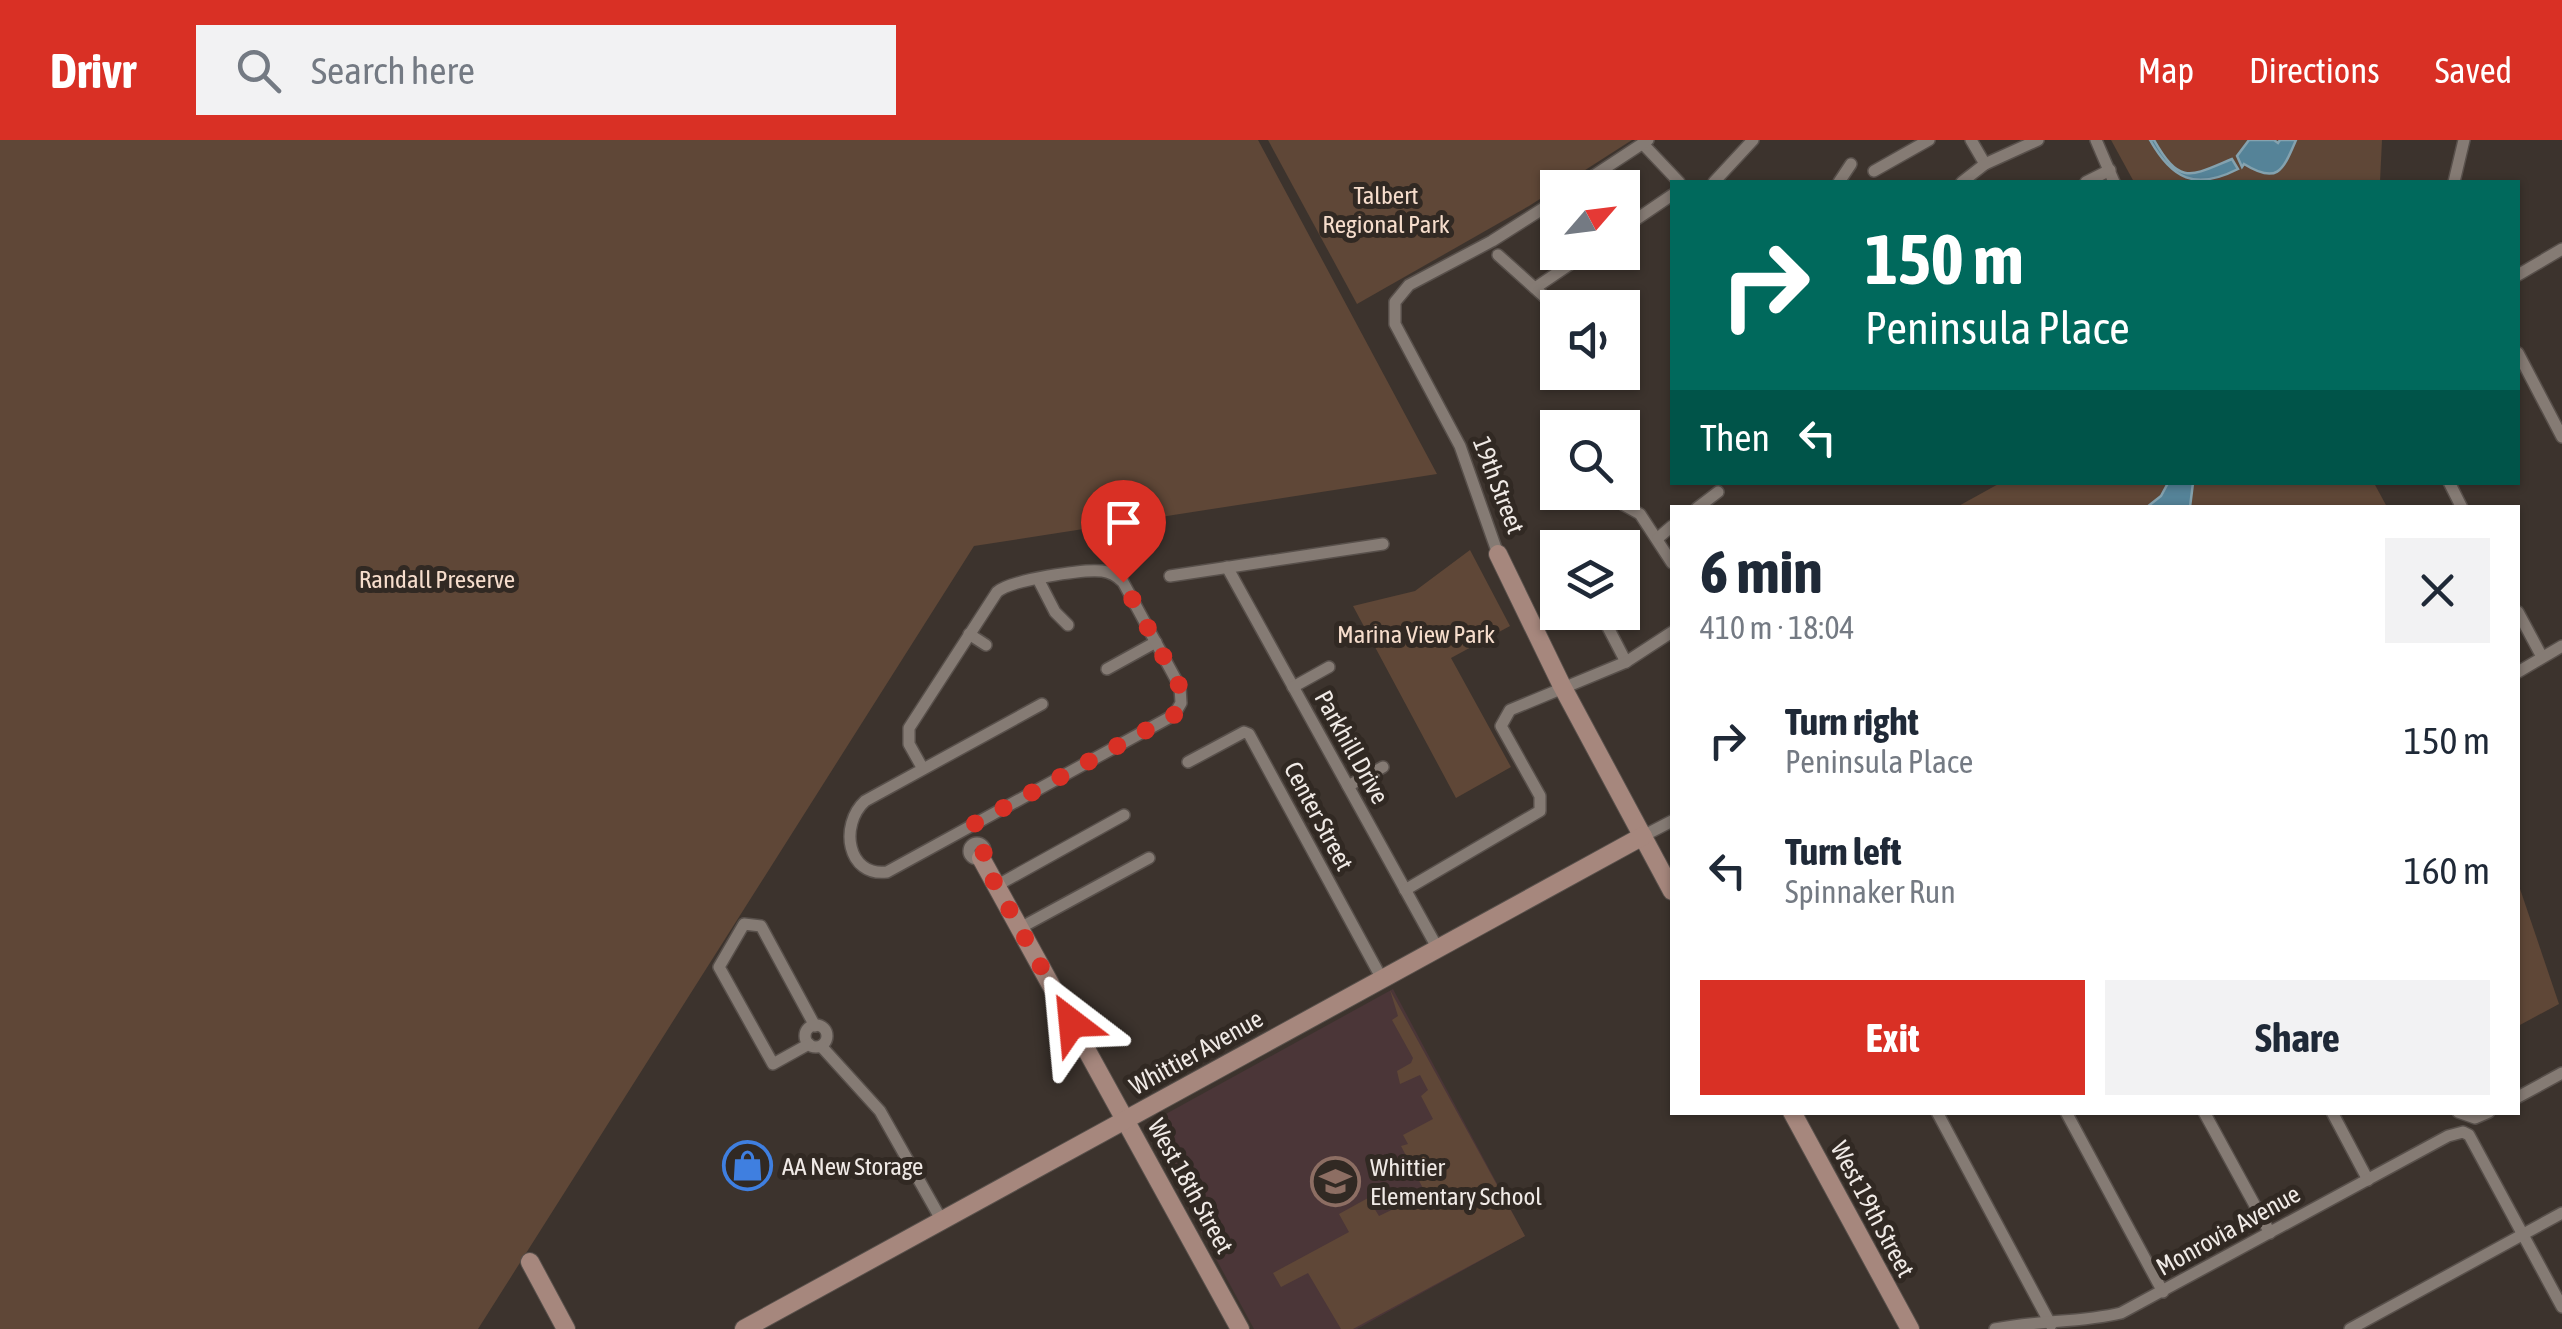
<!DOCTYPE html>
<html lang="en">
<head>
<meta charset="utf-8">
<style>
  :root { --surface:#fff; --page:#f2f2f3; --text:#1f2937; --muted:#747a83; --accent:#d93025 }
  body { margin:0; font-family:"Asap Condensed",sans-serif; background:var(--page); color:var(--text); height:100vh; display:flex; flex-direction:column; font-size:38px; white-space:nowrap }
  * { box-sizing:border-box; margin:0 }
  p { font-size:32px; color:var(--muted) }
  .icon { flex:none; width:55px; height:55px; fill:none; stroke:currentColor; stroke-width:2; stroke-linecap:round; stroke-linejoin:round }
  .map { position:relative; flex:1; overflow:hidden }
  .sheet { position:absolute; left:1670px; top:365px; width:850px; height:610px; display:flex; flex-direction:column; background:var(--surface); border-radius:0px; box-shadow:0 2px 8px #0004 }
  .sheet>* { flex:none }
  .guide { position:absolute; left:1670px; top:40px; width:850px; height:305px; border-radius:0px; box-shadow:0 2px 8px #0004; background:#00695c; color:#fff; overflow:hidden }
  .needle { width:65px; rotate:62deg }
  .buttons { position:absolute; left:1540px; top:30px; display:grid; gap:20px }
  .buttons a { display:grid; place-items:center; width:100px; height:100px; border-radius:0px; background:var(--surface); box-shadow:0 2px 8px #0004; font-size:50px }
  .pin { position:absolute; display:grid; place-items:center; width:85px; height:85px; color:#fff; margin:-102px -42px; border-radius:50% 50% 50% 0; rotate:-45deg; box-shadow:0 0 10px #0007 }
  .pin .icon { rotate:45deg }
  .me { position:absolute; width:110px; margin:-55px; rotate:331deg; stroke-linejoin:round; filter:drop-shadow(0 0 8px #0008) }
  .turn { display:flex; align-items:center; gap:35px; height:210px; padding:0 30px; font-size:45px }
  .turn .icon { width:130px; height:130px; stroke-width:2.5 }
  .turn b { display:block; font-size:70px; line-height:85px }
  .then { display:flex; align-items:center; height:95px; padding:0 30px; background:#0003; gap:20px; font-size:38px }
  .round { display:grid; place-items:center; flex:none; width:105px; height:105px; border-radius:0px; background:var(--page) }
  .headline { display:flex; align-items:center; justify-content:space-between; height:170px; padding:0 30px }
  h1 { font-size:60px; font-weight:700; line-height:75px }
  .cta { display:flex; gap:20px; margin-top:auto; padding:20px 30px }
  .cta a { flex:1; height:115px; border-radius:0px; background:var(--accent); color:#fff; font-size:40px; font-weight:700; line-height:115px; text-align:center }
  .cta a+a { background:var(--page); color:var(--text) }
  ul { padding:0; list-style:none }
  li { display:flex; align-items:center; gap:30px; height:130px; padding:0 30px }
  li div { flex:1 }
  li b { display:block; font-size:38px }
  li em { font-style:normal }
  header { display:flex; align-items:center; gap:60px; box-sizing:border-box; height:140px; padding:0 50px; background:var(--accent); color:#fff }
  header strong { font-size:48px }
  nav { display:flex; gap:55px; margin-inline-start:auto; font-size:35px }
  .search { width:700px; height:90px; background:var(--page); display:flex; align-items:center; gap:25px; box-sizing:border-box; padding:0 35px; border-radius:0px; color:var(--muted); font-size:38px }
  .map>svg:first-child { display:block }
</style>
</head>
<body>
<header>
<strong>Drivr</strong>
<div class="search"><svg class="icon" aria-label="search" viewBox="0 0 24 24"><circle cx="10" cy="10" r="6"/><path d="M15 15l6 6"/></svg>Search here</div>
<nav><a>Map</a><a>Directions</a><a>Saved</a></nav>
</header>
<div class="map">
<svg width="2562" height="1189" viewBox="0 0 2562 1189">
  <rect width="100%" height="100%" fill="#3c332d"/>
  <!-- education -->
  <path fill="#4b3638" d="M1393 849 1525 1096 1357 1189H1254L1144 986Z"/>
  <!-- green -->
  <g fill="#5f4737">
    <path d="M0 0H1258L1437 334 974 406 478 1189H0Z"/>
    <path d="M1268 0H1632L1529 66 1357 164Z"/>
    <path d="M2111 0H2382L2380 42H2134Z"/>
    <path d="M2002 342 2374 343 2387 367 1955 368Z"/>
    <path d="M1470 410 1510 486 1451 518 1511 627 1456 658 1353 466 1415 451Z"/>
    <path d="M2518 743 2559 864 2518 886Z"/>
    <path d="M1390 850 1525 1096 1353 1189H1341L1308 1133 1281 1147 1273 1133 1349 1092 1339 1074 1368 1058 1379 1076 1406 1063 1410 1069 1428 1058 1401 1006 1408 1004 1403 995 1433 979 1421 956 1428 950 1420 935 1400 944 1397 931 1411 923 1413 918 1392 880 1398 876Z"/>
  </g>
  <!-- water -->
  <g fill="#558398" stroke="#84a2af" stroke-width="2.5">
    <path d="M2150 0H2154C2180 46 2191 36 2232 19L2238 29C2195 51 2172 39 2150 0Z"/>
    <path d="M2249 0H2274L2278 3 2280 0H2296C2283 30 2278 45 2244 24L2242 27 2237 16Z"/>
    <path d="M2168 343H2193L2190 367H2147L2161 356Z"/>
  </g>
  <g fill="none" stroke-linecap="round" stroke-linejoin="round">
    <defs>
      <g id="street">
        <path d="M1971 0 1985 24"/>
        <path d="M2096 0 2114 42"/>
        <path d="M1643 4 1679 42"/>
        <path d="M1874 31 1929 0"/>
        <path d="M1714 42 1753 0"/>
        <path d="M1839 42 1851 24"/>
        <path d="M1962 42 1985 24 2038 0"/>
        <path d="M2086 42 2110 30"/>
        <path d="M2454 42 2464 0"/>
        <path d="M1575 48 1648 0"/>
        <path d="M1622 89 1672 55"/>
        <path d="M1498 115 1558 169"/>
        <path d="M2518 135 2562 109"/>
        <path d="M1535 148 1588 112"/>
        <path d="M2518 213 2562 297"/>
        <path d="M2449 342 2462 368"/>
        <path d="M1622 364 1640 374 1672 423"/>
        <path d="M1697 368 1718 352"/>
        <path d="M1658 398 1672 386"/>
        <path d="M1498 414 1460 306 1395 184V162L1409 145 1492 101 1558 59"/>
        <path d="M1227 427 1438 809"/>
        <path d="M1170 436 1383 404"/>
        <path d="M1038 439 1055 472 1068 485"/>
        <path d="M1600 472 1626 522"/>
        <path d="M2518 472 2542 517"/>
        <path d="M969 494 986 505"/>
        <path d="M1107 529 1156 502"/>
        <path d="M2518 532 2562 506"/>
        <path d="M1293 547 1329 527"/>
        <path d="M1188 622 1244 592 1249 594 1382 839"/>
        <path d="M923 629 909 604V588L997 452C1010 440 1083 429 1102 431 1111 432 1117 436 1123 442L1180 547 1181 563 1174 575 887 732C847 737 839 685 865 661L1042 564"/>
        <path d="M1348 646 1383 627"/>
        <path d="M1643 696 1672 681"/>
        <circle cx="977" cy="711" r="8"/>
        <path d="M996 746 1124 675"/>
        <path d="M1405 750 1540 671V656L1501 586 1510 570 1626 522 1672 492"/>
        <path d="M1020 788 1149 718"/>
        <circle cx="816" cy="896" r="11"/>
        <path d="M809 904 773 924 719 827 744 784 761 786 815 886"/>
        <path d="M821 906 880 971 942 1081"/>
        <path d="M2518 957 2562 933"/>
        <path d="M1937 972 2051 1185"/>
        <path d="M2066 972 2163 1152"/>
        <path d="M2204 972 2270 1093"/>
        <path d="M2332 972 2368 1040"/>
        <path d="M2458 972 2475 978 2489 972"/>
        <path d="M1995 1189C2037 1180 2080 1183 2121 1173L2448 996 2463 992 2469 995 2562 1167"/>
        <path d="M2350 1189 2562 1073"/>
      </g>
      <g id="secondary">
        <path d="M1498 414 1562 546 1672 751"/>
        <path d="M981 718 1240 1189"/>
        <path d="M1792 972 1910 1189"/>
        <path d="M530 1122 566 1189"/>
        <path d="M744 1189 1643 696"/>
      </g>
    </defs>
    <!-- street casing -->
    <use href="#street" stroke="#58504b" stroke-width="14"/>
    <!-- secondary casing -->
    <use href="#secondary" stroke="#58504b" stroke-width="20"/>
    <!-- street -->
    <use href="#street" stroke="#857b74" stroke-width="11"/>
    <!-- secondary -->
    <use href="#secondary" stroke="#a6877d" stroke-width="18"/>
  </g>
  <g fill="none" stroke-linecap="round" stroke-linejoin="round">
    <!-- route -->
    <path stroke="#d93025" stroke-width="18" stroke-dasharray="0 32.4" d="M1072 883 981 718 985 710 974 684 1174 575 1181 563 1180 547 1123 442"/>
  </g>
  <!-- icons -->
  <defs>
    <symbol id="shop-ring" viewBox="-11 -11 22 22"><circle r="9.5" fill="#312923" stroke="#3f7fe0" stroke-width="1.5"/><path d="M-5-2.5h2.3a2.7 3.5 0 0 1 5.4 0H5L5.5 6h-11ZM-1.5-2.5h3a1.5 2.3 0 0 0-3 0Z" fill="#3f7fe0"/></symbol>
    <symbol id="school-ring" viewBox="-11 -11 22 22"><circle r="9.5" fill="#312923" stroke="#8d6e63" stroke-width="1.5"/><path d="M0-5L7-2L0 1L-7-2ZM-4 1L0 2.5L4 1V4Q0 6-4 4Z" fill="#8d6e63"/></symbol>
  </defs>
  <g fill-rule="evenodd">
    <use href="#shop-ring" x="720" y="998" width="55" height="55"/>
    <use href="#school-ring" x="1308" y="1014" width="55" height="55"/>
  </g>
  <g text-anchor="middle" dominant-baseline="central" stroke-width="10" stroke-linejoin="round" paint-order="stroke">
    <!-- park labels -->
    <g font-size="25" fill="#f6ddcc" stroke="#312923">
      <text x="1386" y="55">Talbert<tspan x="1386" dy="29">Regional Park</tspan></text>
      <text x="437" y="439">Randall Preserve</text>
      <text x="1416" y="494">Marina View Park</text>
    </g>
    <!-- street labels -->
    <g font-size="25" fill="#f0eae6" stroke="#312923">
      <text transform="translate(1499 345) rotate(69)">19th Street</text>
      <text transform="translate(1352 607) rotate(61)">Parkhill Drive</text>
      <text transform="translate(1319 676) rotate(62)">Center Street</text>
      <text transform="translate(1196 912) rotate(-29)">Whittier Avenue</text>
      <text transform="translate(1191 1046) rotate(61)">West 18th Street</text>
      <text transform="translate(1873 1069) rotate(62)">West 19th Street</text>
      <text transform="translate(2228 1090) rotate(-29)">Monrovia Avenue</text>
    </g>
    <!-- poi labels -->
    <g font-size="25" fill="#f0eae6" stroke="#312923" text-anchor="start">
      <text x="782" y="1026">AA New Storage</text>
      <text x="1370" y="1027">Whittier<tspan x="1370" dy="29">Elementary School</tspan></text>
    </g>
  </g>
</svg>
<div class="buttons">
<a><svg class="needle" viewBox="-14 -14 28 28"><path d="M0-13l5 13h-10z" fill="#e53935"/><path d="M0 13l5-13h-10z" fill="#747a83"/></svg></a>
<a><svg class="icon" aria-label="sound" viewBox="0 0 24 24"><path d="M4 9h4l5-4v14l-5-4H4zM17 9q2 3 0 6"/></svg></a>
<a><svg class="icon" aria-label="search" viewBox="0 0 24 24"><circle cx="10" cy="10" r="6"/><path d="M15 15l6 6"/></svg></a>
<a><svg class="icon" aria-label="layers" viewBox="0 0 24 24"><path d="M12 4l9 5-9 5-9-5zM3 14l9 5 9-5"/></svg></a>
</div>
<div class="pin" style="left:1123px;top:442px;background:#d93025"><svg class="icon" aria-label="arrive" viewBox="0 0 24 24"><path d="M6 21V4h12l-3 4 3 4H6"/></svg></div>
<svg class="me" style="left:1072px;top:883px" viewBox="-20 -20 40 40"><path d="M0-17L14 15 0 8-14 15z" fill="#d93025" stroke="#fff" stroke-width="4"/></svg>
<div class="guide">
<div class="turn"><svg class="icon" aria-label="right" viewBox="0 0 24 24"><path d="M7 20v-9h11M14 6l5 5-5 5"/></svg><div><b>150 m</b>Peninsula Place</div></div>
<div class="then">Then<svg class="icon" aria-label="left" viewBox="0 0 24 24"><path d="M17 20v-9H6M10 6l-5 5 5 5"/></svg></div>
</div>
<section class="sheet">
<div class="headline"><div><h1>6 min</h1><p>410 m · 18:04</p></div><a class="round"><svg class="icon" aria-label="close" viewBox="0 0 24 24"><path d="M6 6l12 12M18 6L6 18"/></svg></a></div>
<ul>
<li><svg class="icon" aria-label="right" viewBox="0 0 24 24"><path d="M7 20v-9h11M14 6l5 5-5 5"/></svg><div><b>Turn right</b><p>Peninsula Place</p></div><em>150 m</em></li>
<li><svg class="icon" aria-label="left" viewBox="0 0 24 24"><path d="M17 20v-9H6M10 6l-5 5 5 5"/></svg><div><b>Turn left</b><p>Spinnaker Run</p></div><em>160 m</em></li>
</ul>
<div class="cta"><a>Exit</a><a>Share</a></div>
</section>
</div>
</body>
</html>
